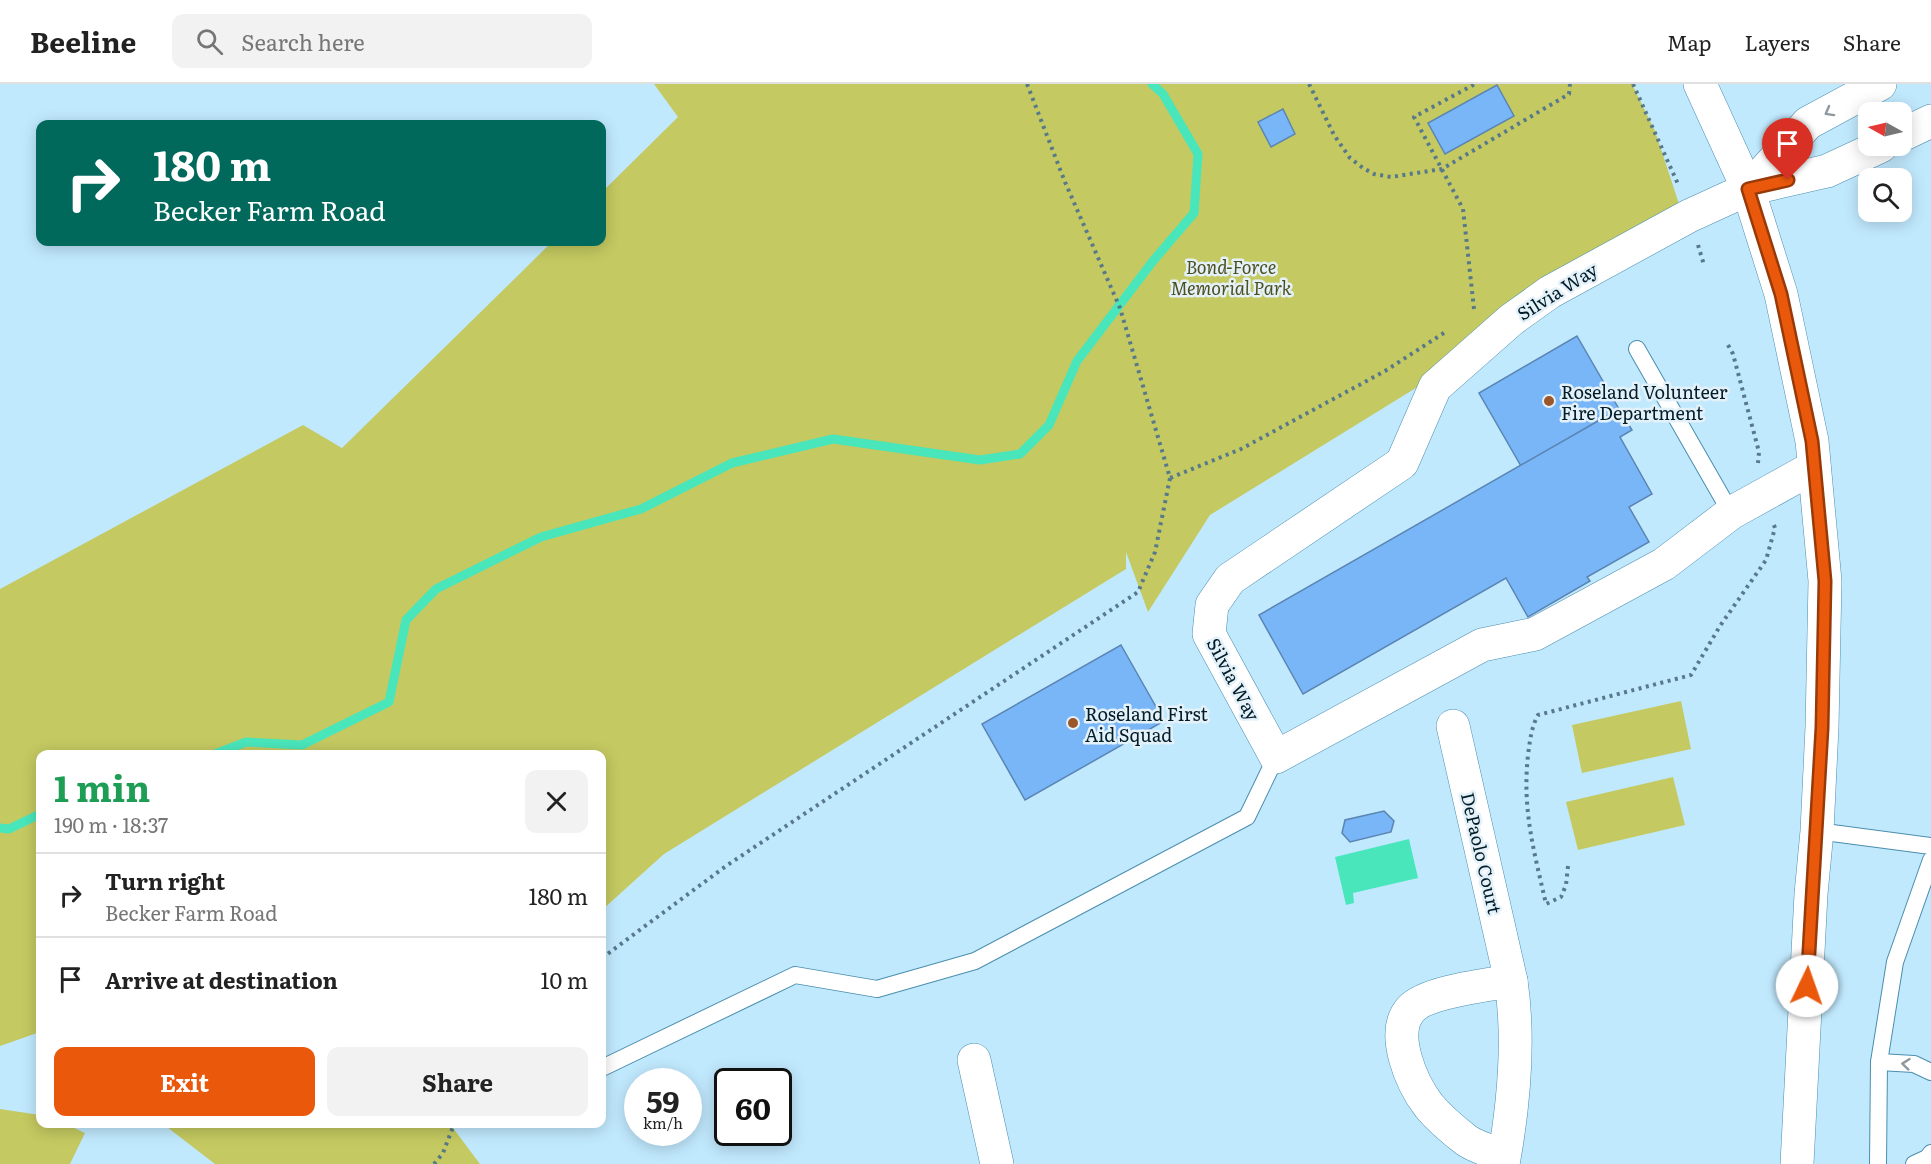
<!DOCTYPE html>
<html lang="en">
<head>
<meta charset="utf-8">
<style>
  :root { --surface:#fff; --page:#f2f2f2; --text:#222; --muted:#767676; --line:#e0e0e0; --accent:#ea580c }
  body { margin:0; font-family:Literata,serif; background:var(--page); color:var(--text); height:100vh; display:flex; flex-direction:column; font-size:22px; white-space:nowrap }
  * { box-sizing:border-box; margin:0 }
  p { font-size:20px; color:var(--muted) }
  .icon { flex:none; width:33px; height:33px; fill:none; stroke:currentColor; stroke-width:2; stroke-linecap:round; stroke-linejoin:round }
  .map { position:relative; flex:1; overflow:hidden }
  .drawer { position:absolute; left:36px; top:666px; width:570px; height:378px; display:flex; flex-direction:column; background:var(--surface); border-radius:12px; box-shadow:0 3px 15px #0003 }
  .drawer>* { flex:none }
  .top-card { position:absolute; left:36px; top:36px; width:570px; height:126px; border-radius:12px; box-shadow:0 3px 15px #0003; background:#00695c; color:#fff; overflow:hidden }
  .needle { width:39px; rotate:278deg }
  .tools { position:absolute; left:1858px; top:18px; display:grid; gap:12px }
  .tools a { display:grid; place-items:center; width:54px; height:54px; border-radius:12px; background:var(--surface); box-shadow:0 3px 15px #0003; font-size:30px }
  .speed { position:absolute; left:624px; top:984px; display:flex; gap:12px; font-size:30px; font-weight:700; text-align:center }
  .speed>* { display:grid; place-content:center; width:78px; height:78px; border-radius:50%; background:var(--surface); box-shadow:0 3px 15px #0003; line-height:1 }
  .speed small { font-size:15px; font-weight:400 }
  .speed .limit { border:3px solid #111; border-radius:9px; background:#fff; color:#111 }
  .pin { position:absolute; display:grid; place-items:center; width:51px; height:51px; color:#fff; margin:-62px -26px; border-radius:50% 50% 50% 0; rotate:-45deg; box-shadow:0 0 6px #0007 }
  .pin .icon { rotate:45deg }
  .me { position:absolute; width:66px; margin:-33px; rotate:3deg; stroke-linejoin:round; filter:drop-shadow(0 0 4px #0008) }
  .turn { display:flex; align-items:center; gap:21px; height:126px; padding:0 18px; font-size:27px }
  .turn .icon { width:78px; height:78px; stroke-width:2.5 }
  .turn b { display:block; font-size:42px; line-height:51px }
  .round { display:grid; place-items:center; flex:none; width:63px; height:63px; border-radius:12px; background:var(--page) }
  .head { display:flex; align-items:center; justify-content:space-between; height:102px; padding:0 18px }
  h1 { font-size:36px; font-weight:700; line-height:45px; color:#1e9e55 }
  .action { display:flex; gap:12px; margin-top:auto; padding:12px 18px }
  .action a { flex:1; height:69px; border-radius:12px; background:var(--accent); color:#fff; font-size:24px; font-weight:700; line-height:69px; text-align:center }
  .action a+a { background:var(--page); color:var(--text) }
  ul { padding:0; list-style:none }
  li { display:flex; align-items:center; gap:18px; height:84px; padding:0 18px; border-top:2px solid var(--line) }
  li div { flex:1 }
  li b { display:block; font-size:22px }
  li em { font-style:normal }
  header { display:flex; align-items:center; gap:36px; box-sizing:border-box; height:84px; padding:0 30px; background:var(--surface); border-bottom:2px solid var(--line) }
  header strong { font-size:28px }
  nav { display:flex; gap:33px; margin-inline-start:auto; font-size:21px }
  .search { width:420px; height:54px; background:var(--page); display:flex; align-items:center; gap:15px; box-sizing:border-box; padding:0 21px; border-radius:12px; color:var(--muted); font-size:22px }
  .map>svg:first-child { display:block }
</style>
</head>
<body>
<header>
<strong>Beeline</strong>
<div class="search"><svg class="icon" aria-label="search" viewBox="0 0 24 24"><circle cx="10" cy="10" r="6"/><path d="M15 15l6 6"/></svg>Search here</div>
<nav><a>Map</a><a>Layers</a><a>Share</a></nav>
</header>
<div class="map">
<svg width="1931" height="1080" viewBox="0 0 1931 1080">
  <rect width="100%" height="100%" fill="#c1e9fe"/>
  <!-- green -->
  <g fill="#c4c961">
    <path d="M654 0H1632L1655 47 1685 138 1210 431 1148 528 1126 468V485L664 770 602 826V670H40V948L0 962V505L303 341 342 364 552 158H602V108L678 33Z"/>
    <path d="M1681 617 1691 665 1582 689 1572 641Z"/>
    <path d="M1673 693 1685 741 1578 766 1566 718Z"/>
    <path d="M0 1025 40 1031V1040H66L85 1049 70 1080H0Z"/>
    <path d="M163 1040H450L480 1080H215Z"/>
  </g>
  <!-- water -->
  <path fill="#49e6bc" d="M1409 755 1418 794 1353 809 1354 819 1346 821 1335 773Z"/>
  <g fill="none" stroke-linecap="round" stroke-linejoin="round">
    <!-- stream -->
    <g stroke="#49e6bc" stroke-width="9">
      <path d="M215 670 246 658 302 661 389 618 406 536 436 505 541 453 641 425 732 379 833 355 980 376 1020 370 1049 341 1077 277 1153 177 1194 129 1198 70 1163 10 1152 0"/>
      <path d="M0 744 9 745 40 730"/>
    </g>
  </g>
  <!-- building -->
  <g fill="#79b6f8" stroke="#5a85b3" stroke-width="1.5">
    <path d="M1497 1 1514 32 1445 70 1428 39Z"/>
    <path d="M1283 25 1295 50 1271 63 1258 38Z"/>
    <path d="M1577 252 1619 325 1521 382 1479 309Z"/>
    <path d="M1619 325 1632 346 1620 353 1652 410 1629 423 1649 458 1587 493 1590 497 1528 533 1506 494 1303 610 1259 531Z"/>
    <path d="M1121 561 1164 637 1025 716 982 640Z"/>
    <path d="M1384 727 1394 737 1391 748 1350 758 1342 749 1345 736Z"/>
  </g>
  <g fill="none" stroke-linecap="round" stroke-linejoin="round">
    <defs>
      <g id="lane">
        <path d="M1637 265 1731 429"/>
        <path d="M1817 747 1931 762"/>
        <path d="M1879 978 1914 980 1931 988"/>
        <path d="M602 984 795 891 877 905 975 877 1247 733 1276 673"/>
        <path d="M1878 1080 1879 978 1895 878 1931 776"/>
        <path d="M1914 1080 1927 1074 1931 1069"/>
      </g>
      <g id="street">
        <path d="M1902 51 1931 37"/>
        <path d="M1748 105 1808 39 1880 0"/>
        <path d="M1814 383 1731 429 1664 480 1535 550 1482 561 1276 673 1209 550 1212 521 1230 495 1402 379 1435 303 1511 236 1550 208 1689 132 1748 105 1827 87 1881 62"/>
        <path d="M1453 642 1511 897"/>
        <path d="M974 976 997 1080"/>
        <path d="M1503 1080C1514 1020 1520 958 1511 897 1487 901 1426 908 1411 925 1389 949 1412 1000 1429 1022 1440 1035 1453 1046 1466 1056 1477 1064 1492 1067 1504 1072"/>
      </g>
      <path id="primary" d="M1700 0 1748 105 1781 210 1812 357 1825 497 1822 643 1817 747 1811 810 1797 1080"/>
    </defs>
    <!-- lane casing -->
    <use href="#lane" stroke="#4a8eae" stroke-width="18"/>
    <!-- street casing -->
    <use href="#street" stroke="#4a8eae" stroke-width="34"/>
    <!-- primary casing -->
    <use href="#primary" stroke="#4a8eae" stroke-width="34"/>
    <!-- path -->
    <g stroke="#58798a" stroke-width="4" stroke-dasharray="3 4.5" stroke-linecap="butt">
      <path d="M1027 0 1065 98 1120 224 1170 394 1241 365 1385 287 1447 247"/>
      <path d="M1309 0 1334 51 1350 74 1363 84 1374 90 1391 93 1442 85 1569 10 1570 0"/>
      <path d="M1633 0 1678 100"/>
      <path d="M1698 161 1704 181"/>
      <path d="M1474 225 1463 125 1414 33 1475 0"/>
      <path d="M1728 261 1733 270 1759 368 1758 379"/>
      <path d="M1568 782 1566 801 1561 813 1546 820C1534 767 1522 726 1528 671 1530 657 1531 644 1538 631L1691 591 1720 542 1766 476 1775 444 1774 441"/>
      <path d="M602 874 726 782 1138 508 1155 468 1170 394"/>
      <path d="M434 1080 443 1069 454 1040"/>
    </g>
    <!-- lane -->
    <use href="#lane" stroke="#fff" stroke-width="16"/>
    <!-- street -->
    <use href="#street" stroke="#fff" stroke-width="33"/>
    <!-- primary -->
    <use href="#primary" stroke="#fff" stroke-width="33"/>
  </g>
  <!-- one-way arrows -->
  <defs><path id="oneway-chevron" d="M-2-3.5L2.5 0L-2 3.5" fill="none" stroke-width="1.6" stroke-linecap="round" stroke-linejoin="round" transform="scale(1.5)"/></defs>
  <g stroke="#8d999f">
    <use href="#oneway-chevron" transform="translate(1829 28) rotate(151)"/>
    <use href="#oneway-chevron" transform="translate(1906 980) rotate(-174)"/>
  </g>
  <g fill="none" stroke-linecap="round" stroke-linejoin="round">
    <defs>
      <path id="route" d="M1788 96 1748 105 1781 210 1812 357 1825 497 1822 644 1807 902"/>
    </defs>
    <!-- route casing -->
    <use href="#route" stroke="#983908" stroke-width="15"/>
    <!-- route -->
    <use href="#route" stroke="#ea580c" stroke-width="10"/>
  </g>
  <!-- markers -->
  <g fill="#9b562a" stroke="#e4f1f9" stroke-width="2">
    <circle cx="1549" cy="317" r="6"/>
    <circle cx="1073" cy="639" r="6"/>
  </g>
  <g text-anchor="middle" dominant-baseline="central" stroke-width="5" stroke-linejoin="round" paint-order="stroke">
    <!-- park labels -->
    <g font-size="18" font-style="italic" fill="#4d4f1e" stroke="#e4f1f9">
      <text x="1231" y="182">Bond-Force<tspan x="1231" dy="21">Memorial Park</tspan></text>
    </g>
    <!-- street labels -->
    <g font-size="18" fill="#011d2a" stroke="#e4f1f9">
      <text transform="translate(1557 207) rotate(-32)">Silvia Way</text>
      <text transform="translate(1234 595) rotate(62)">Silvia Way</text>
      <text transform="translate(1482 769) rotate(77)">DePaolo Court</text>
    </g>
    <!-- poi labels -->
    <g font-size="18" fill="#011d2a" stroke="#e4f1f9" text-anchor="start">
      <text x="1561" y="307">Roseland Volunteer<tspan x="1561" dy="21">Fire Department</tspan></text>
      <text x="1085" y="629">Roseland First<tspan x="1085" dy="21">Aid Squad</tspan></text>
    </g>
  </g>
</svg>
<div class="tools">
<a><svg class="needle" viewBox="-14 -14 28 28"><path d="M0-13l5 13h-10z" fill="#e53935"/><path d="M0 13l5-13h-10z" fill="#767676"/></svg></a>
<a><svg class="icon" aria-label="search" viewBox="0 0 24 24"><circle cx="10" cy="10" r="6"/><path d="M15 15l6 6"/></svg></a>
</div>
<div class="speed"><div>59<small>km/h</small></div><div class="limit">60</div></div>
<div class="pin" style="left:1788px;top:96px;background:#d93025"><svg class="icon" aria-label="arrive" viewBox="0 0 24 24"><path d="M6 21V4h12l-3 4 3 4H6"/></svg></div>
<svg class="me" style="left:1807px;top:902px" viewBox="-20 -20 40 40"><circle r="19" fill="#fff"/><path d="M0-13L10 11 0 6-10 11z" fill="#ea580c"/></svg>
<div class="top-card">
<div class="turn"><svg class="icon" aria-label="right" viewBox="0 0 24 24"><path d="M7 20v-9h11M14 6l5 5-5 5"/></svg><div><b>180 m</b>Becker Farm Road</div></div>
</div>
<section class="drawer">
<div class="head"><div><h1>1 min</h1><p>190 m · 18:37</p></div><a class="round"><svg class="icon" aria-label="close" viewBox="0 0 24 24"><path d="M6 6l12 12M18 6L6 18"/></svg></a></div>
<ul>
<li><svg class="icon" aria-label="right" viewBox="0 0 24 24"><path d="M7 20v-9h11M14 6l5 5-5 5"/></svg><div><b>Turn right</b><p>Becker Farm Road</p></div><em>180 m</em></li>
<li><svg class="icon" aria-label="arrive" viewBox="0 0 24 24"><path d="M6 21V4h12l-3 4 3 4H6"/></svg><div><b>Arrive at destination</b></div><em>10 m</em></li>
</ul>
<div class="action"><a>Exit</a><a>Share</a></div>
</section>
</div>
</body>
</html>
